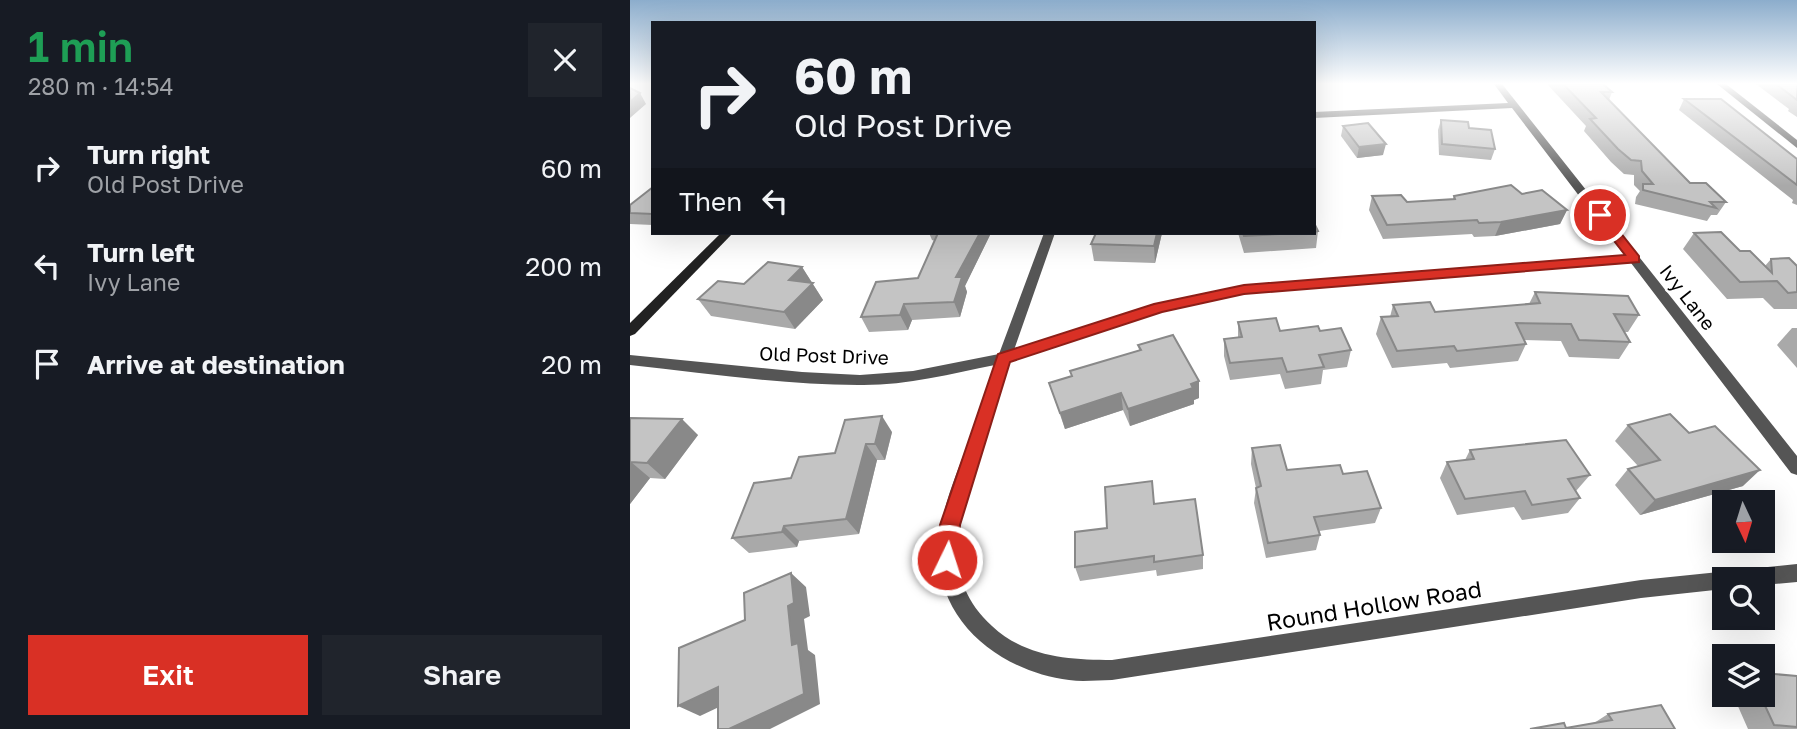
<!DOCTYPE html>
<html lang="en">
<head>
<meta charset="utf-8">
<style>
  :root { --surface:#171b24; --page:#20242c; --text:#f1f3f6; --muted:#9ea1a6; --accent:#d93025 }
  body { margin:0; font-family:"Golos Text",sans-serif; background:var(--page); color:var(--text); height:100vh; display:flex; flex-direction:column; font-size:26px; white-space:nowrap }
  * { box-sizing:border-box; margin:0 }
  p { font-size:23px; color:var(--muted) }
  .icon { flex:none; width:38px; height:38px; fill:none; stroke:currentColor; stroke-width:2; stroke-linecap:round; stroke-linejoin:round }
  .map { position:relative; flex:1; overflow:hidden }
  .drawer { display:flex; flex-direction:column; background:var(--surface); width:630px }
  .drawer>* { flex:none }
  .top-card { position:absolute; left:21px; top:21px; width:665px; height:214px; border-radius:0px; box-shadow:0 7px 28px #0002; background:#171b24; color:var(--text); overflow:hidden }
  .needle { width:46px; rotate:176deg }
  .tools { position:absolute; left:1082px; top:490px; display:grid; gap:14px }
  .tools a { display:grid; place-items:center; width:63px; height:63px; border-radius:0px; background:var(--surface); box-shadow:0 7px 28px #0002; font-size:35px }
  .pin { position:absolute; display:grid; place-items:center; width:60px; height:60px; color:#fff; margin:-30px; border:4px solid #fff; border-radius:50%; box-shadow:0 2px 7px #0007 }
  .me { position:absolute; width:77px; margin:-38px; rotate:4deg; stroke-linejoin:round; filter:drop-shadow(0 0 5px #0008) }
  .turn { display:flex; align-items:center; gap:24px; height:147px; padding:0 28px; font-size:32px }
  .turn .icon { width:91px; height:91px; stroke-width:2.5 }
  .turn b { display:block; font-size:49px; line-height:60px }
  .then { display:flex; align-items:center; height:66px; padding:0 28px; background:#0003; gap:14px; font-size:26px }
  .round { display:grid; place-items:center; flex:none; width:74px; height:74px; border-radius:0px; background:var(--page) }
  .headline { display:flex; align-items:center; justify-content:space-between; height:119px; padding:0 28px }
  h1 { font-size:42px; font-weight:600; line-height:52px; color:#1e9e55 }
  .cta { display:flex; gap:14px; margin-top:auto; padding:14px 28px }
  .cta a { flex:1; height:80px; border-radius:0px; background:var(--accent); color:#fff; font-size:28px; font-weight:600; line-height:80px; text-align:center }
  .cta a+a { background:var(--page); color:var(--text) }
  ul { padding:0; list-style:none }
  li { display:flex; align-items:center; gap:21px; height:98px; padding:0 28px }
  li div { flex:1 }
  li b { display:block; font-size:26px }
  li em { font-style:normal }
  main { display:flex; flex:1; min-height:0 }
  .map>svg:first-child { display:block }
</style>
</head>
<body>
<main>
<section class="drawer">
<div class="headline"><div><h1>1 min</h1><p>280 m · 14:54</p></div><a class="round"><svg class="icon" aria-label="close" viewBox="0 0 24 24"><path d="M6 6l12 12M18 6L6 18"/></svg></a></div>
<ul>
<li><svg class="icon" aria-label="right" viewBox="0 0 24 24"><path d="M7 20v-9h11M14 6l5 5-5 5"/></svg><div><b>Turn right</b><p>Old Post Drive</p></div><em>60 m</em></li>
<li><svg class="icon" aria-label="left" viewBox="0 0 24 24"><path d="M17 20v-9H6M10 6l-5 5 5 5"/></svg><div><b>Turn left</b><p>Ivy Lane</p></div><em>200 m</em></li>
<li><svg class="icon" aria-label="arrive" viewBox="0 0 24 24"><path d="M6 21V4h12l-3 4 3 4H6"/></svg><div><b>Arrive at destination</b></div><em>20 m</em></li>
</ul>
<div class="cta"><a>Exit</a><a>Share</a></div>
</section>
<div class="map">
<svg width="1167" height="729" viewBox="0 0 1167 729">
  <rect width="100%" height="100%" fill="#fff"/>
  <g fill="none" stroke-linecap="round" stroke-linejoin="round">
    <!-- street -->
    <g fill="#555" fill-rule="evenodd">
      <path d="M864 84H872L1167 456V475L1161 473 1001 263 614 293 531 312 380 361C371 390 362 419 352 448 331 510 305 574 362 626 395 657 439 660 482 660L1011 580 1167 564V582L1132 585V579H1094V589L1011 598 482 680C468 680 453 682 439 680 374 672 309 625 309 554 308 517 324 480 337 446 347 419 355 392 365 365 320 374 274 386 228 385 152 385 76 373 0 365V355L172 372 230 375 283 371 369 354 414 233H425L384 350 524 305 614 285 995 256 882 108 684 118V112L878 103Z"/>
      <path d="M1087 84H1096L1167 140V148Z"/>
    </g>
    <!-- secondary -->
    <path fill="#222" fill-rule="evenodd" d="M91 233H103L5 334 0 336V323Z"/>
  </g>
  <!-- wall -->
  <g fill="#a9a9a9">
    <path d="M917 84H973L982 92 979 100 1060 183 1096 202 1087 215H1081L1077 221 1005 204 1006 197 1010 191 1004 185V175L994 174 981 162 954 131 956 126Z"/>
    <path d="M1126 84H1167V117L1158 111 1159 109Z"/>
    <path d="M1054 99 1167 159V205L1162 203 1163 200 1049 110Z"/>
    <path d="M811 120 839 128 865 149 861 160 809 155 808 130Z"/>
    <path d="M713 126 753 155 727 158 711 136Z"/>
    <path d="M23 187V225L0 224V205Z"/>
    <path d="M892 194 937 210 930 224 865 236 844 237 842 234 753 239 739 210 742 196 777 202 823 199 824 196Z"/>
    <path d="M684 223 688 231 686 248 614 253 608 233H684Z"/>
    <path d="M299 233H361L335 286 337 292 330 317 282 320 278 330 239 332 231 317 288 278 305 241 302 240Z"/>
    <path d="M466 233H532L525 263 464 261 461 244Z"/>
    <path d="M1064 233 1110 251 1135 266 1141 259 1167 266V309H1144L1133 298 1097 299 1053 249Z"/>
    <path d="M172 267 193 300 165 329 81 316 68 299Z"/>
    <path d="M905 292 1009 315 998 332H994L1000 342 989 359 939 357 931 341 894 340 896 344 888 361 820 368 817 363 762 368 746 334 751 317H760L763 305 805 312 899 304Z"/>
    <path d="M608 322 650 331H690L721 350 717 367 693 370 691 384 655 389 650 374 600 380 594 356V339L608 337Z"/>
    <path d="M1162 328H1167V368L1147 345Z"/>
    <path d="M508 345 569 398 564 400V404L500 426 493 410 435 429 419 383 441 376 509 350Z"/>
    <path d="M0 418 68 435 35 479 20 478 0 504Z"/>
    <path d="M998 425 1113 486 1010 515 985 485 998 469 1008 466 985 441Z"/>
    <path d="M262 432 255 460H247L229 534 169 541 167 547 119 553 102 538 161 478 205 453Z"/>
    <path d="M622 448 657 470 713 474 751 508 745 523 689 531 690 535 686 550 636 558 624 503 626 488 621 464Z"/>
    <path d="M840 450 960 475 946 491 950 498 938 513 892 520 884 507 827 515 810 478 817 462 835 460Z"/>
    <path d="M525 504 573 555V569L527 576 526 570 450 581 445 567 477 528Z"/>
    <path d="M1167 676V729H1118L1103 695H1132Z"/>
    <path d="M978 714 1045 729 936 728 964 723Z"/>
  </g>
  <!-- shaded-wall -->
  <g fill="#898989">
    <path d="M10 93 16 104 0 118V102Z"/>
    <path d="M756 144 753 155 727 158 729 147Z"/>
    <path d="M937 210 930 224 865 236 871 222Z"/>
    <path d="M350 233H361L335 286 337 292 330 317 324 302 326 277Z"/>
    <path d="M527 233H532L525 263 524 246Z"/>
    <path d="M172 267 193 300 165 329 154 312 159 280Z"/>
    <path d="M274 304 282 320 278 330 270 315Z"/>
    <path d="M569 381V398L564 400V404L500 426 498 409Z"/>
    <path d="M491 393 493 410 435 429 430 413Z"/>
    <path d="M252 416 262 432 255 460 245 444Z"/>
    <path d="M52 419 68 435 35 479 17 463Z"/>
    <path d="M236 444 247 460 229 534 216 519Z"/>
    <path d="M1 462 20 478 0 504V463Z"/>
    <path d="M1130 470 1113 486 1010 515 1025 500Z"/>
    <path d="M154 526 169 541 167 547 152 532Z"/>
    <path d="M161 573 176 587 180 616 174 619 178 650 185 655 190 704 140 729H99L162 645 158 606Z"/>
    <path d="M88 687 108 698 70 716 48 706Z"/>
  </g>
  <!-- building -->
  <g fill="#c4c4c4" stroke="#898989" stroke-width="2">
    <path d="M933 84H973L982 92H971L1060 183H1076L1096 202H1080L1086 208 1013 190V184H1023L1012 171 1011 161 1001 160 988 149 960 119 966 118Z"/>
    <path d="M1146 84H1167V100Z"/>
    <path d="M0 88 10 93 0 102Z"/>
    <path d="M1054 99H1091L1167 159V185Z"/>
    <path d="M811 120 838 122 839 128 861 130 865 149 812 144Z"/>
    <path d="M738 123 756 144 729 147 713 126Z"/>
    <path d="M881 185 892 194 912 190 937 210 871 222 849 223 847 220 757 225 742 196 771 195 777 202 825 199 824 196Z"/>
    <path d="M23 187V214L0 213V205Z"/>
    <path d="M684 223 688 231 684 232Z"/>
    <path d="M1091 232 1110 251H1120L1142 273 1141 259 1159 258 1167 266V292L1158 293 1147 281 1110 282 1064 233Z"/>
    <path d="M308 233H350L326 277H332L324 302 274 304 270 315 231 317 246 282 288 278Z"/>
    <path d="M466 233H527L524 246 461 244Z"/>
    <path d="M613 233H667L614 236Z"/>
    <path d="M138 262 172 267 159 280 183 283 154 312 68 299 88 281 114 284Z"/>
    <path d="M905 292 998 296 1009 315 984 314 1000 342 949 340 941 324 886 323 896 344 827 351 824 346 767 351 751 317 768 316 763 305 800 302 805 312 910 303Z"/>
    <path d="M646 318 650 331 688 326 690 331 711 328 721 350 689 355 694 367 657 372 652 358 600 363 594 339 612 337 608 322Z"/>
    <path d="M543 335 569 381 561 384 563 388 498 409 491 393 430 413 419 383 442 376 440 371 511 350 508 345Z"/>
    <path d="M1040 414 1059 433 1085 426 1130 470 1025 500 998 469 1030 460 998 425Z"/>
    <path d="M252 416 245 444H236L216 519 154 526 152 532 102 538 124 483 161 478 169 457 205 453 215 420Z"/>
    <path d="M0 418 52 419 17 463 1 462 0 463Z"/>
    <path d="M936 440 960 475 938 479 950 498 902 505 895 491 835 499 817 462 844 459 840 450Z"/>
    <path d="M650 445 657 470 710 465 713 474 737 471 751 508 684 517 690 535 638 543 626 488 631 486 622 448Z"/>
    <path d="M522 481 524 504 565 499 573 555 524 562V556L445 567V532L477 528 475 487Z"/>
    <path d="M161 573 164 603 158 606 162 645 168 643 174 694 99 729H88V687L48 706 49 648 115 620 114 593Z"/>
    <path d="M1132 673 1167 676V727L1144 725 1130 695H1132Z"/>
    <path d="M1031 705 1045 729H900L934 723 936 728 982 720 978 714Z"/>
  </g>
  <!-- sky -->
  <linearGradient id="sky" x2="0" y2="1"><stop stop-color="#8cadcc"/><stop offset="0.45" stop-color="#fff"/><stop offset="1" stop-color="#fff" stop-opacity="0"/></linearGradient>
  <rect width="1167" height="186" fill="url(#sky)"/>
  <!-- route -->
  <path fill="#d93025" stroke="#8d1f18" stroke-width="2" d="M970 211 974 212 1009 256V262L614 294 532 312 380 362 330 525 328 560 325 567 317 569 310 567 307 560 310 525 368 354 524 304 614 285 995 255 964 215Z"/>
  <g text-anchor="middle" dominant-baseline="central" stroke-width="5" stroke-linejoin="round" paint-order="stroke">
    <!-- street labels -->
    <g font-size="19" fill="#000" stroke="#fff">
      <text transform="translate(1058 297) rotate(52)">Ivy Lane</text>
      <text transform="translate(194 355) rotate(2)">Old Post Drive</text>
    </g>
    <!-- near-street labels -->
    <g font-size="23" fill="#000" stroke="#fff">
      <text transform="translate(744 605) rotate(-9)">Round Hollow Road</text>
    </g>
  </g>
</svg>
<div class="tools">
<a><svg class="needle" viewBox="-14 -14 28 28"><path d="M0-13l5 13h-10z" fill="#e53935"/><path d="M0 13l5-13h-10z" fill="#9ea1a6"/></svg></a>
<a><svg class="icon" aria-label="search" viewBox="0 0 24 24"><circle cx="10" cy="10" r="6"/><path d="M15 15l6 6"/></svg></a>
<a><svg class="icon" aria-label="layers" viewBox="0 0 24 24"><path d="M12 4l9 5-9 5-9-5zM3 14l9 5 9-5"/></svg></a>
</div>
<div class="pin" style="left:970px;top:215px;background:#d93025"><svg class="icon" aria-label="arrive" viewBox="0 0 24 24"><path d="M6 21V4h12l-3 4 3 4H6"/></svg></div>
<svg class="me" style="left:317px;top:560px" viewBox="-20 -20 40 40"><circle r="17" fill="#d93025" stroke="#fff" stroke-width="3"/><path d="M0-11L8 9 0 5-8 9z" fill="#fff"/></svg>
<div class="top-card">
<div class="turn"><svg class="icon" aria-label="right" viewBox="0 0 24 24"><path d="M7 20v-9h11M14 6l5 5-5 5"/></svg><div><b>60 m</b>Old Post Drive</div></div>
<div class="then">Then<svg class="icon" aria-label="left" viewBox="0 0 24 24"><path d="M17 20v-9H6M10 6l-5 5 5 5"/></svg></div>
</div>
</div>
</main>
</body>
</html>
